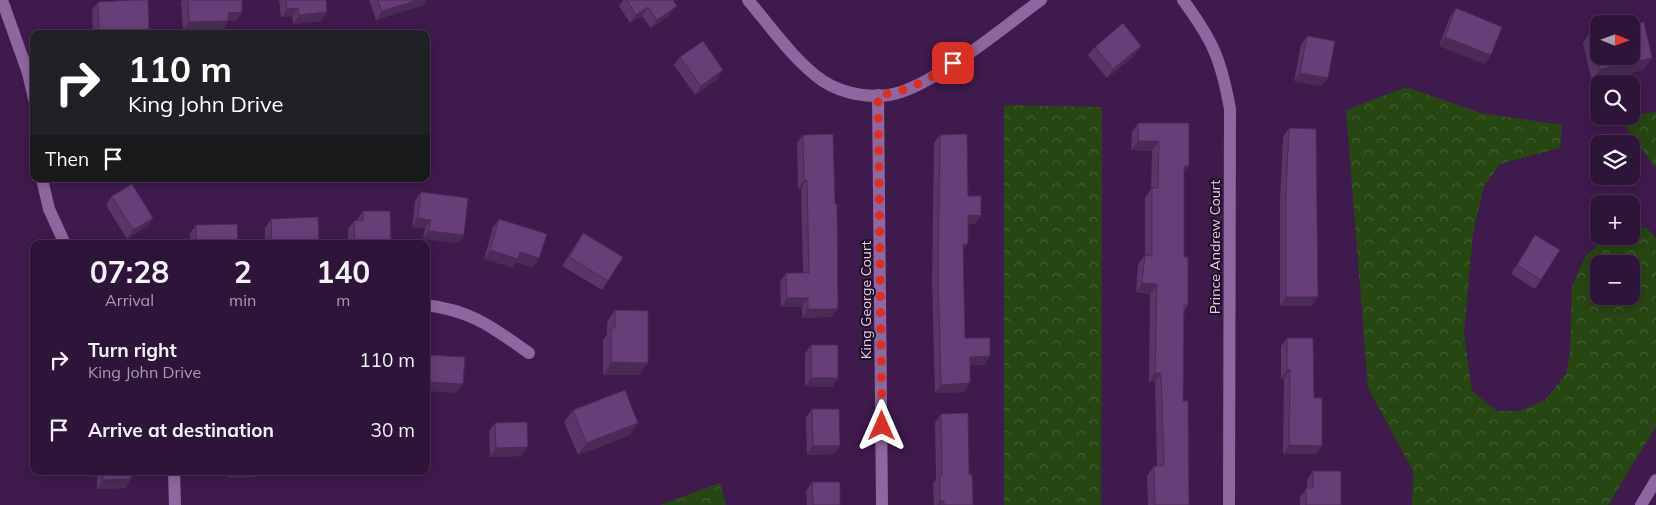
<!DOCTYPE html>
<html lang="en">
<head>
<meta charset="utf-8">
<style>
  :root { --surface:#2f143a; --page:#371d42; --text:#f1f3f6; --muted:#a79eaf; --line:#4a3354 }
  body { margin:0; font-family:Mulish,sans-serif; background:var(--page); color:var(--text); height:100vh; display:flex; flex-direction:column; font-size:19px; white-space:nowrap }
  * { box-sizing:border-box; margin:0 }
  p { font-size:16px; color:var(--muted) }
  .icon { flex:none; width:28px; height:28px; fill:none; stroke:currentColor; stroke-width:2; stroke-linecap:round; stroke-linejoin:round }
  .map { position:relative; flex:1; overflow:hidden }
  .details { position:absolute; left:30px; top:240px; width:400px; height:235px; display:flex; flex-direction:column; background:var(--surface); border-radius:10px; box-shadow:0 2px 12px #0003,0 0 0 1px var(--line) }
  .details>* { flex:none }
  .top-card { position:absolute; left:30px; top:30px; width:400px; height:152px; border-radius:10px; box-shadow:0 2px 12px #0003,0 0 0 1px var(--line); background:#202124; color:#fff; overflow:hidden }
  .needle { width:32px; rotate:91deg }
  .tools { position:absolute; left:1590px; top:15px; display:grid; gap:10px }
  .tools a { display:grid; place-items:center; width:50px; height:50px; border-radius:10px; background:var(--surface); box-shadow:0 2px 12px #0003,0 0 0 1px var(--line); font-size:25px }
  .pin { position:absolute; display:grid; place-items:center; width:42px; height:42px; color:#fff; margin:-21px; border-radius:10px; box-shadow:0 2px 8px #0006 }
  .me { position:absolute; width:55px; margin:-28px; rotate:0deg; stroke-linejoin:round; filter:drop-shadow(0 0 4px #0008) }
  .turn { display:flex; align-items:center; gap:18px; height:105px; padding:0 15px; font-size:22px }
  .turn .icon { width:65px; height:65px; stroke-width:2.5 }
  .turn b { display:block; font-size:35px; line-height:42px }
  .then { display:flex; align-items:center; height:48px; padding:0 15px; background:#0003; gap:10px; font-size:19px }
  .eta { display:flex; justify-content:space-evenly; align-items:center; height:85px; text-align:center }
  .eta b { font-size:30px; font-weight:700; line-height:35px }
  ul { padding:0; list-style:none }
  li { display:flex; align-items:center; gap:15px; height:70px; padding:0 15px }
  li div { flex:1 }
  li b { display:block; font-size:19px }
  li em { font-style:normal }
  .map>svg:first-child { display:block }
</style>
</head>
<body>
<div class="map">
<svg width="1656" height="505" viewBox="0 0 1656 505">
  <defs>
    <pattern id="forest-crowns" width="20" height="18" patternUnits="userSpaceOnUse" patternTransform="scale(1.25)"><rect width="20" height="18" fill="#264612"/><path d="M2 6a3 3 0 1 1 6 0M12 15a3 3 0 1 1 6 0" fill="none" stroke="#456035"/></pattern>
  </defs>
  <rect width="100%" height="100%" fill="#3f1a4d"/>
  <!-- forest -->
  <g fill="url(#forest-crowns)" fill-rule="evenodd">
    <path d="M1406 87 1481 113 1562 125 1560 148 1500 164 1484 186 1473 234 1464 333 1472 391 1497 411H1520L1545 400 1566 374 1570 351 1572 286 1586 255 1611 236H1631V230L1646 227 1656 238V427L1608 505H1412L1413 471 1368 388 1346 110ZM1599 264H1631V296H1599Z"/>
    <path d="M1004 105 1102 107 1101 505H1004Z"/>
    <path d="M1656 112V168L1618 117Z"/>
    <path d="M720 483 726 505H660Z"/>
  </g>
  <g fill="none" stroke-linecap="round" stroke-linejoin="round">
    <!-- minor -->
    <g stroke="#8f67a0" stroke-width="12">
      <path d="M2 0 28 73 34 99"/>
      <path d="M748 0C771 27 794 61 823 81 844 95 877 100 901 92 945 77 1002 28 1041 0"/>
      <path d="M1183 0C1213 41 1221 59 1230 109L1229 505"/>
      <path d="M878 95 882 505"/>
      <path d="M42 179 49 209 65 244"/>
      <path d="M426 305C473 311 492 327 529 353"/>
      <path d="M174 471 175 505"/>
      <path d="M1641 505 1656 480"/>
    </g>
  </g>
  <!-- wall -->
  <g fill="#593568">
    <path d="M183 0H242V12L236 21H228L222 30 183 31 181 2Z"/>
    <path d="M279 0H326L327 12 321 21 293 24 292 16 281 17Z"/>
    <path d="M369 0H426L423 5 376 20Z"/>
    <path d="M623 0H673L671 14 651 28 642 16 630 23 619 6Z"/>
    <path d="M98 2 146 34H93L92 10Z"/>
    <path d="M1456 8 1485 64 1439 46 1450 17Z"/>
    <path d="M1591 31 1652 58 1643 70 1592 82 1583 43Z"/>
    <path d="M1307 36 1328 78 1321 86 1294 81 1301 45Z"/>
    <path d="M1095 47 1135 55 1107 78 1088 55Z"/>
    <path d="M680 57 723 70 717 79 695 95 674 65Z"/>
    <path d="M1138 123H1189L1184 173V257L1188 305 1184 311 1183 401 1189 505H1148L1147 476 1154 466H1157L1155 382H1149L1150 294 1136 292 1138 264 1145 255V198L1151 189 1152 151 1131 150 1132 132Z"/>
    <path d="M1289 128 1312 306H1280V200L1283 137Z"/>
    <path d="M803 135 835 204 838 309 831 317 802 318V307H781L780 282 786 273H803L801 189H798L797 143Z"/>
    <path d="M940 135 968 196 975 224H968L963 251 965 338 990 356 984 365H970L964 392 935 393 932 282 934 143Z"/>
    <path d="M421 192 464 235 458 243 423 239 425 228 412 227 415 201Z"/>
    <path d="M112 196 153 218 147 226 127 239 106 205Z"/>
    <path d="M363 211 388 244H348V229L354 221 357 220Z"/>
    <path d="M271 219 319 244H265V228Z"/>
    <path d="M499 219 539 258 533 267 516 262 512 267 484 259 493 227Z"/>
    <path d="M196 225 238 244H190V233Z"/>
    <path d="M583 233 608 281 602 290 562 266Z"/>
    <path d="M1535 235 1541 280 1535 289 1511 274Z"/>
    <path d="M615 310 648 363 639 375H603V340L607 335V322Z"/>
    <path d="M34 320V329L30 326Z"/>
    <path d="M1287 338 1314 398 1316 454H1283L1284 379H1281V346Z"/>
    <path d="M811 345 838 378 832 387 805 386V354Z"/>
    <path d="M812 409 840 446 834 454 807 455 806 418Z"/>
    <path d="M573 410 630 435 578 455 564 422Z"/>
    <path d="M941 414 969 475 973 505H934L933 483 936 480 935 423Z"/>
    <path d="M495 423 522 456 490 457 489 431Z"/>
    <path d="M92 471H131L125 488 97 489V477H92Z"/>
    <path d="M228 471H260L255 477 228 478Z"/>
    <path d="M1313 471 1341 505H1300V497L1307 488V480Z"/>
    <path d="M812 482 840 505H807L806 491Z"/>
  </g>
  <!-- shaded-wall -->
  <g fill="#492b55">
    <path d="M418 0H426L423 5 376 20 382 11Z"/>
    <path d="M677 6 671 14 651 28 657 20Z"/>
    <path d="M648 7 642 16 630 23 636 15Z"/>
    <path d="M298 8 292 16 281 17 287 9Z"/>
    <path d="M242 12 236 21H228L222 30 183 31 189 22 228 13Z"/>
    <path d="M327 12 321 21 293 24 299 15Z"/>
    <path d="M149 29 146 34H114L117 30Z"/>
    <path d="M1445 37 1491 55 1485 64 1439 46Z"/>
    <path d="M1141 46 1135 55 1107 78 1113 69Z"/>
    <path d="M1652 58 1643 70 1592 82 1600 69Z"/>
    <path d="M723 70 717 79 695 95 701 86Z"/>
    <path d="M1300 73 1328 78 1321 86 1294 81Z"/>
    <path d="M1138 141H1159L1152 151 1131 150Z"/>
    <path d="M1184 166H1189L1182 175Z"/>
    <path d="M804 180H807L801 189H798Z"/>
    <path d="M968 215 981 216 975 224H962Z"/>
    <path d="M153 218 147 226 127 239 133 230Z"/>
    <path d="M418 218 431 220 425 228 412 227Z"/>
    <path d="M429 231 464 235 458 243 423 239Z"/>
    <path d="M391 239 388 244H354Z"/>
    <path d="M963 244H968L962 252Z"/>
    <path d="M490 250 520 252 539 258 533 267 516 262 512 267 484 259Z"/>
    <path d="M1142 283 1157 284 1150 294 1136 292Z"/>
    <path d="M1286 297H1318L1312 306H1280Z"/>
    <path d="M787 298H808L802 307H781Z"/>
    <path d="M808 309H838L831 317 802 318Z"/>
    <path d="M990 356 984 365H964L970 357Z"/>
    <path d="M611 362 648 363 639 375H603Z"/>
    <path d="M1287 370H1290L1284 379H1281Z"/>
    <path d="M1155 373H1161L1155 382H1149Z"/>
    <path d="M811 378H838L832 387 805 386Z"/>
    <path d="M426 382 463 384 457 393 426 391Z"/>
    <path d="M970 383 964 392 935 393 941 385Z"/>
    <path d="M638 423 630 435 578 455 586 443Z"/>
    <path d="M1289 445 1322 446 1316 454H1283Z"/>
    <path d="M813 446H840L834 454 807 455Z"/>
    <path d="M528 447 522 456 490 457 496 448Z"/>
    <path d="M97 471H101L97 477H92Z"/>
    <path d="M233 471H260L255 477 228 478Z"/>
    <path d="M131 479 125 488 97 489 103 480Z"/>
    <path d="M940 501H944L941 505H937Z"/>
  </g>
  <!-- building -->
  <g fill="#683e79" stroke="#492b55">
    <path d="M132 0H148L149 29 117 30V34H99L98 2Z"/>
    <path d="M188 0H242V12L228 13V21L189 22Z"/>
    <path d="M286 0H326L327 12 299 15 298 8 287 9Z"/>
    <path d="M378 0H418L382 11Z"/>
    <path d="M627 0H673L677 6 657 20 648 7 636 15Z"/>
    <path d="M1456 8 1502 27 1491 55 1445 37Z"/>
    <path d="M1644 22 1652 58 1600 69 1591 31 1599 29V56H1631V25Z"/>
    <path d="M1123 23 1141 46 1113 69 1095 47Z"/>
    <path d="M1307 36 1335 41 1328 78 1300 73Z"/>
    <path d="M703 41 723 70 701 86 680 57Z"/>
    <path d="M1138 123H1189V166H1184V257H1188V305H1184L1183 401H1188L1189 505H1155L1154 466H1164L1161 373H1155L1157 284 1142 283 1145 255 1152 256V188H1158L1159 141H1138Z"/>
    <path d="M1289 128 1316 129 1318 297H1286V191Z"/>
    <path d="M833 134 835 204H837L838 309H808V298H787L786 273H809L807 180H804L803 135Z"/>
    <path d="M967 134 968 196H981V216L968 215V244H963L965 338H990V356L970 357V383L941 385 938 273 940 135Z"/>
    <path d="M132 184 153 218 133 230 112 196Z"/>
    <path d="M421 192 468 198 464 235 429 231 431 220 418 218Z"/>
    <path d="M363 211H390L391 239 355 243 354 221 363 220Z"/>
    <path d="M318 217 319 244H272L271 219Z"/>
    <path d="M499 219 547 234 539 258 520 252 518 259 490 250Z"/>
    <path d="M237 224 238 244H196V225Z"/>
    <path d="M583 233 623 257 608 281 569 257Z"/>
    <path d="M1535 235 1560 250 1541 280 1517 265Z"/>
    <path d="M615 310 648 311V363L611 362V328H615Z"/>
    <path d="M1287 338H1313L1314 398H1322V446L1289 445 1290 370H1287Z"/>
    <rect x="811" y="345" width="27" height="33"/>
    <path d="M426 355 465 357 463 384 426 382Z"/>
    <path d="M625 390 638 423 586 443 573 410Z"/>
    <path d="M812 409H839L840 446H813Z"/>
    <path d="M968 413 969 475 972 474 973 505H944V501H940V475H942L941 414Z"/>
    <path d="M527 422 528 447 496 448 495 423Z"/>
    <path d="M103 471H131V479L103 480Z"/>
    <path d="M1313 471H1341V505H1306V488H1313Z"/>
    <path d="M812 482H840V505H813Z"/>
  </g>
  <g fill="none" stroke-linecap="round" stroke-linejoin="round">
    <!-- route -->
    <path stroke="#d93025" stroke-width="9" stroke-dasharray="0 16.2" d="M882 426 878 95C907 92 929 80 953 63"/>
  </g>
  <g text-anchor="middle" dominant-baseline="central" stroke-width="4" stroke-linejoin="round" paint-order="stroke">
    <!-- street labels -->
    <g font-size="14" fill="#e3ceed" stroke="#1d0e24">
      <text transform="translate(1215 247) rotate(-90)">Prince Andrew Court</text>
      <text transform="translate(866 300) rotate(-90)">King George Court</text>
    </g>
  </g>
</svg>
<div class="tools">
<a><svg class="needle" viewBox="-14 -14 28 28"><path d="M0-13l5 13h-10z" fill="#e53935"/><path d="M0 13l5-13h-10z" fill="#a79eaf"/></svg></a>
<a><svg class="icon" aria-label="search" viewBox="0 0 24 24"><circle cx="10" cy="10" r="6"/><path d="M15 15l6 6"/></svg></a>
<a><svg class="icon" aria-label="layers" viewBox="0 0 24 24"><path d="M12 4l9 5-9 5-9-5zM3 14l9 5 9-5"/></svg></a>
<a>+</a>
<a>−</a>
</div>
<div class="pin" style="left:953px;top:63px;background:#d93025"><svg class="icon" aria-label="arrive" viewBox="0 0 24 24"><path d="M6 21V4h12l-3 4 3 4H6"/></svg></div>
<svg class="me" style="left:882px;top:426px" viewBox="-20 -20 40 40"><path d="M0-17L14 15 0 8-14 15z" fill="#d93025" stroke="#fff" stroke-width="4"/></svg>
<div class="top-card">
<div class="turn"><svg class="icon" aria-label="right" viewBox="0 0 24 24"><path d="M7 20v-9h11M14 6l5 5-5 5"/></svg><div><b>110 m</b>King John Drive</div></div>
<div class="then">Then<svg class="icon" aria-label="arrive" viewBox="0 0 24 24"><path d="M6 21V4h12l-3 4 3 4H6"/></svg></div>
</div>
<section class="details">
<div class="eta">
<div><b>07:28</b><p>Arrival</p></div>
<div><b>2</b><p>min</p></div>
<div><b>140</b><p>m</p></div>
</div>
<ul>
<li><svg class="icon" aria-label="right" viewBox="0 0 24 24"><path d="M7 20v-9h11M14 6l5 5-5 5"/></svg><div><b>Turn right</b><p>King John Drive</p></div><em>110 m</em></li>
<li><svg class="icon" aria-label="arrive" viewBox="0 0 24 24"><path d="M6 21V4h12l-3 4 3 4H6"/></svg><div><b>Arrive at destination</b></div><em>30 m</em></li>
</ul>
</section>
</div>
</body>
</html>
